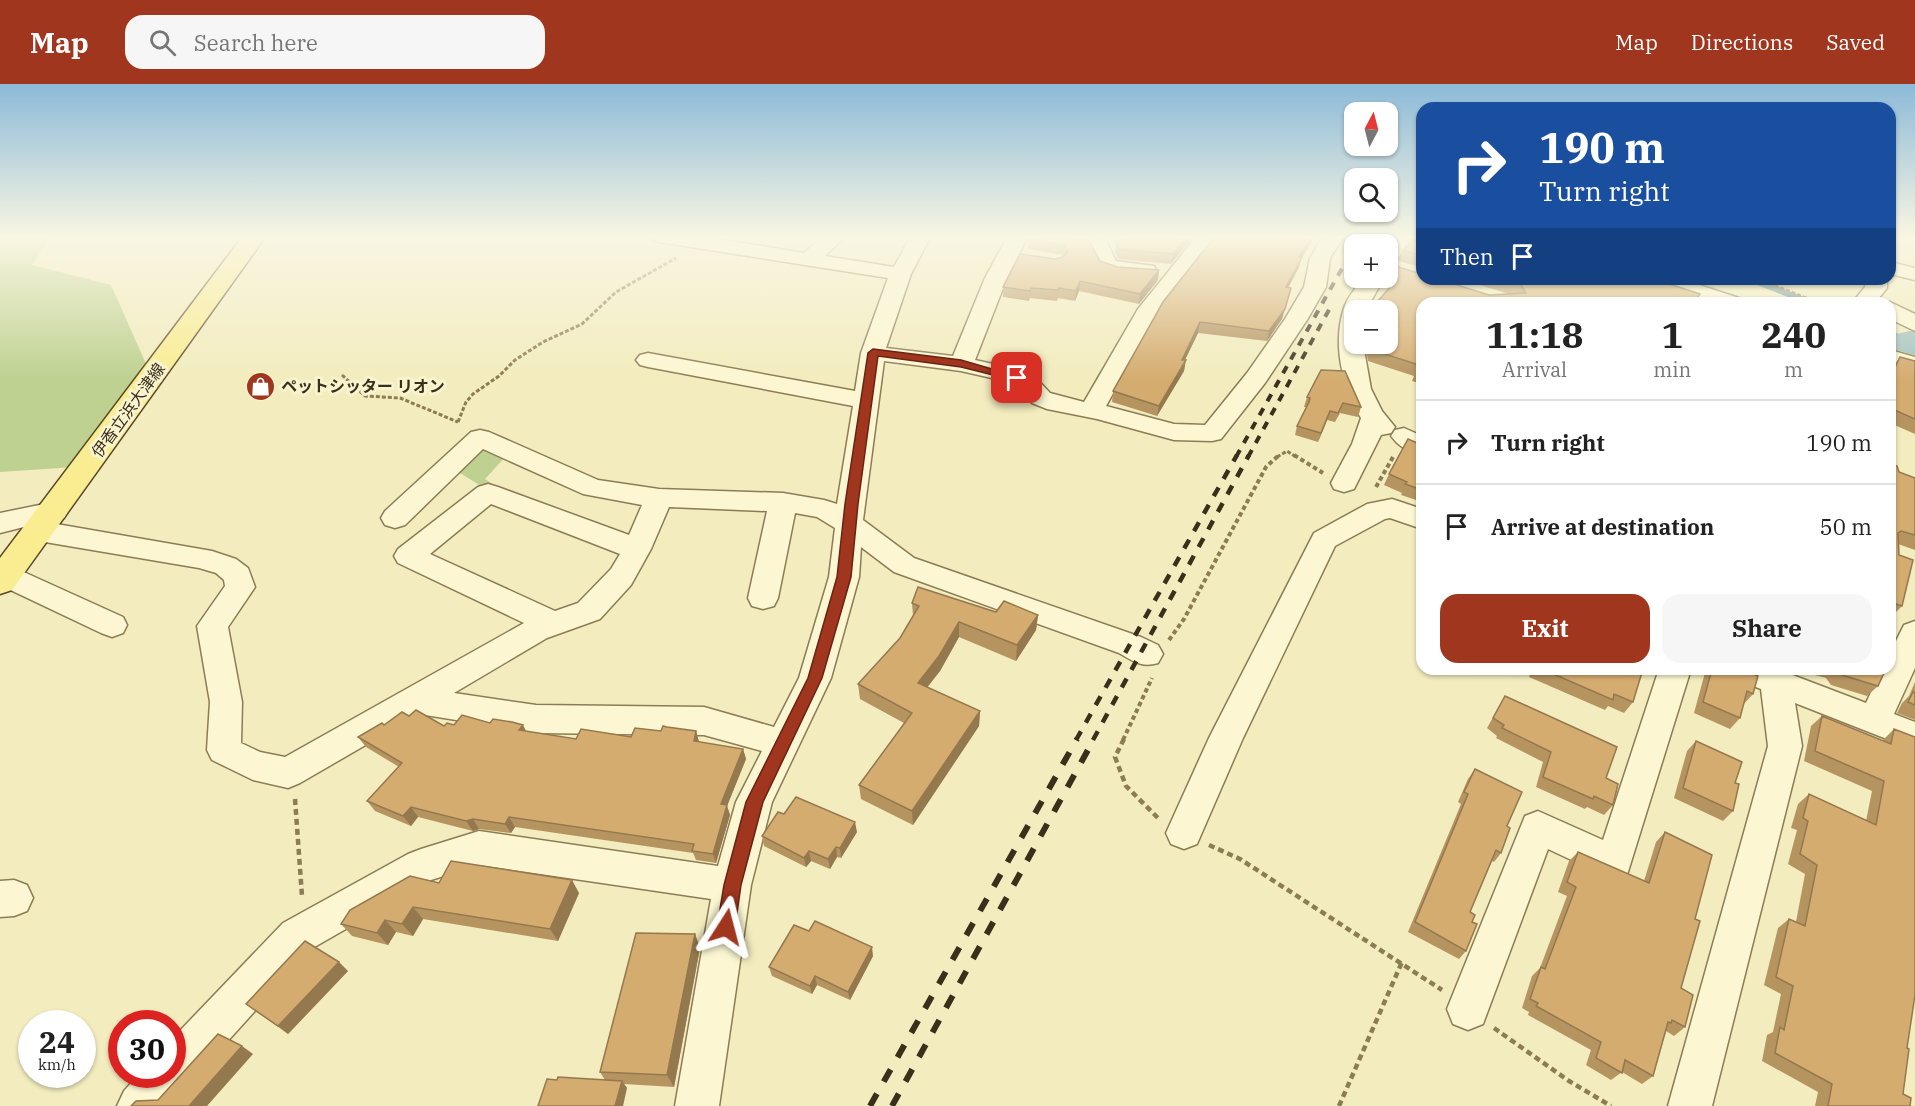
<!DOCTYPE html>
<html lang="en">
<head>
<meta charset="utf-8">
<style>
  :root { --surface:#fff; --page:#f6f6f6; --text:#222; --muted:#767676; --line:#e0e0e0; --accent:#a1361f }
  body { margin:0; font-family:"IBM Plex Serif","Noto Sans JP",serif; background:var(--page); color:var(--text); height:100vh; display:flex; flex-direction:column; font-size:22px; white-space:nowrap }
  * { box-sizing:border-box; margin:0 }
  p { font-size:20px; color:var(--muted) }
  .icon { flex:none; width:33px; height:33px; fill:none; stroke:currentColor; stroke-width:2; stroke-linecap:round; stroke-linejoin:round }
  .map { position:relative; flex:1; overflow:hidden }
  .details { position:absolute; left:1416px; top:213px; width:480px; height:378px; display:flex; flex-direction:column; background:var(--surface); border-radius:18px; box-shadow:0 2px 4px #0004 }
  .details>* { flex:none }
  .banner { position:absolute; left:1416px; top:18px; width:480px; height:183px; border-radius:18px; box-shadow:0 2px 4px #0004; background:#1a4fa0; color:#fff; overflow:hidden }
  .needle { width:39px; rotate:7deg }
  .buttons { position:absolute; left:1344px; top:18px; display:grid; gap:12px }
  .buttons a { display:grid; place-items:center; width:54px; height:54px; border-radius:12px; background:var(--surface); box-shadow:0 2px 4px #0004; font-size:30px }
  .speed { position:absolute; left:18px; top:926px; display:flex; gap:12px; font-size:30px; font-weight:700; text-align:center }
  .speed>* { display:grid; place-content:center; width:78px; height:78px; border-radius:50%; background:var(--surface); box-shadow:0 2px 4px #0004; line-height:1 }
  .speed small { font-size:15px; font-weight:400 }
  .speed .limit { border:9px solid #d22; background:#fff; color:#111 }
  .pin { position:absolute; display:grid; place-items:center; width:51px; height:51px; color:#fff; margin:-26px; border-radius:12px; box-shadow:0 3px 9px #0006 }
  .me { position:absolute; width:66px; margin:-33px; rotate:9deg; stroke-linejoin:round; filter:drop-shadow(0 0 4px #0008) }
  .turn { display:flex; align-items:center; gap:21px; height:126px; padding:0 24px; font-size:27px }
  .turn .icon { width:78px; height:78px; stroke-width:2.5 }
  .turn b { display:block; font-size:42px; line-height:51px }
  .then { display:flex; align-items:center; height:57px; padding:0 24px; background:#0003; gap:12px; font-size:22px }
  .eta { display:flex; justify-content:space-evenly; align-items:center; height:102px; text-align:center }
  .eta b { font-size:36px; font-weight:700; line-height:42px }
  .primary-button { display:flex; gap:12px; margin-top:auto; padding:12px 24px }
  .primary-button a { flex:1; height:69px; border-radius:18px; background:var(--accent); color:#fff; font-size:24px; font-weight:700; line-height:69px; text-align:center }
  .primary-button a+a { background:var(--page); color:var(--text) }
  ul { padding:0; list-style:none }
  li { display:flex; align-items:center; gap:18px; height:84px; padding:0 24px; border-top:2px solid var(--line) }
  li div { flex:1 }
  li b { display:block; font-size:22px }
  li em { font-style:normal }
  header { display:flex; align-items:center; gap:36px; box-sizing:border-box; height:84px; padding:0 30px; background:var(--accent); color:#fff }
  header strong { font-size:28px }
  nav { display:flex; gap:33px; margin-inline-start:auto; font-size:21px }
  .search { width:420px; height:54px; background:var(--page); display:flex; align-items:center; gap:15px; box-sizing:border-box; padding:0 21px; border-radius:18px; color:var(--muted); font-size:22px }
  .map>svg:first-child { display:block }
</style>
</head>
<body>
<header>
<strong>Map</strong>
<div class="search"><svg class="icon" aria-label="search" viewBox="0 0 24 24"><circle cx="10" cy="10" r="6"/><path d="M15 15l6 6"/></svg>Search here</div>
<nav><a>Map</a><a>Directions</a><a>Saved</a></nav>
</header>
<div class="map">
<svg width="1915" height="1022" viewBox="0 0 1915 1022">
  <rect width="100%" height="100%" fill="#f2ecbe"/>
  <!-- green -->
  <g fill="#bed191">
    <path d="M0 152H51L32 181 111 201 147 282 75 383 0 388Z"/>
    <path d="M482 361 507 371 485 395 494 401 486 405 455 386Z"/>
  </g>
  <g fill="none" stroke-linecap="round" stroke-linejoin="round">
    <!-- stream -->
    <g stroke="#68928f" stroke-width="6">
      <path d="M1750 195 1811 219"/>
      <path d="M1890 250 1910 258"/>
    </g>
    <!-- river -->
    <path fill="#a2c3bf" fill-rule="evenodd" d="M1910 247 1915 248V271L1896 266 1891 258 1896 250Z"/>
    <defs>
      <g id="minor">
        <path d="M649 152H700L804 169 823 152H846L825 172 894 183 911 152H931L911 190 886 264 953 272 985 194 1008 152H1028L1007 194 975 276 1011 284 1036 294 1050 309 1084 318 1138 225 1197 152H1218L1159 227 1106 322 1174 340 1205 341 1247 289 1285 235 1304 203 1310 174 1324 152H1344L1330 174 1326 203 1307 236 1265 299 1221 355 1212 357 1174 356 1097 335 1047 325 1032 319 1018 304 996 295 961 287 884 277 863 436 914 474 1141 553 1158 561 1163 570 1158 579C1142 584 1133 577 1119 569L894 488 861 463 859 493 831 594 772 718 751 801 719 1022H675L711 815 479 781 431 796 311 865 169 1022H117L124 1007 139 990H172V955L283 839 408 770 421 765 479 747 718 782 736 718 762 667 704 651 536 649 419 630 300 699 288 704 253 696 212 676 207 666 210 618 197 542 225 502 224 496 216 489 199 484 39 457 29 454 25 447 28 442 0 449V429L54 418 64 420 68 427 64 434 45 438 212 467 236 475 248 484 255 503 228 543 242 618 241 659 260 668 285 673 524 539 398 479 394 472 398 465 478 403 488 400 498 403 629 451 642 421 583 410 483 365 405 441 395 444 385 441 381 434 385 427 471 348 480 346 489 348 598 396 659 405 783 409 824 416 837 420 853 322 648 283 640 281 636 276 640 271 648 269 855 307 861 269 888 194 659 158 652 156ZM491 420 620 470 611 485 578 519 555 527 430 470ZM669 423 767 427 748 514 752 522 763 525 774 522 778 514 795 429 817 433 835 444 829 493 799 594 774 643 704 623 536 621 454 609 547 554 600 535 631 501 651 465Z"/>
        <path d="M1046 152H1087L1106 157 1116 177 1154 182 1157 187 1154 192C1137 196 1115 193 1100 185L1090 165 1049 156Z"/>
        <path d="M1392 152H1412L1395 179 1388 181 1387 160Z"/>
        <path d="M1890 178 1915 184V196L1890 190Z"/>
        <path d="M1363 194H1384L1366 226H1354V260H1363L1371 305 1382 327 1395 343 1391 349 1381 351 1354 405 1344 408 1334 405 1331 399 1352 360 1361 334C1341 302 1332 256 1345 221 1349 212 1357 202 1363 194Z"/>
        <path d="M1649 195H1681L1739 214 1742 219H1709L1652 200Z"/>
        <path d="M1865 195H1887V204L1875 219H1852L1865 203Z"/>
        <path d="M1890 218 1915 230V247L1890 235V219H1887Z"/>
        <path d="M1890 266 1915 273V288L1890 281Z"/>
        <path d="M1404 344 1422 352V372C1410 369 1398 362 1391 352L1395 346Z"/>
        <path d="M1392 415 1422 425V445L1390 434 1385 435 1335 462 1243 654 1197 760 1184 765 1171 760 1166 749 1209 654 1314 449 1367 420Z"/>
        <path d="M6 480 123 533 127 541 123 549 112 553 101 549 0 501V482Z"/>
        <path d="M1915 537V584L1894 630 1915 638V666L1795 619 1802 662 1712 1022H1668L1768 662 1761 605 1732 594 1727 585H1777L1866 619 1882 585H1890V569L1904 541Z"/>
        <path d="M1659 585H1691L1627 791 1614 796 1548 765 1483 940 1468 946 1453 940 1447 925 1525 732 1538 727 1603 756Z"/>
        <path d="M14 796 27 801 33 814 27 827 14 832 0 833V797Z"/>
      </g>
      <path id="major" d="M243 152H266L12 506 0 510V474Z"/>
    </defs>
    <!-- minor casing -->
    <use href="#minor" stroke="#8c7c55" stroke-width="3"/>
    <!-- major casing -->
    <use href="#major" stroke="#59482a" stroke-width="3"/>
    <!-- path-far2 -->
    <g stroke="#8c7c55" stroke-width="3" stroke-dasharray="4 2" stroke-linecap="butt">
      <path d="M1758 195 1819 219"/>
      <path d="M342 291 365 312 400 314 458 338"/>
      <path d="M458 338 466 318 473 310 499 292 515 276 543 258 582 240 616 208 676 174"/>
      <path d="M1277 373 1287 367 1296 373"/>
    </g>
    <!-- path-far1 -->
    <g stroke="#8c7c55" stroke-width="4" stroke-dasharray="4.5 3" stroke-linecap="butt">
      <path d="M1294 371 1323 389"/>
      <path d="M1376 403 1393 373"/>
      <path d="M1169 556 1184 535 1266 383 1279 371"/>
      <path d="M1123 656 1152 594"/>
    </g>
    <!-- path -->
    <g stroke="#8c7c55" stroke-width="4.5" stroke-dasharray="6 4" stroke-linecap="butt">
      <path d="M1124 655 1115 673 1126 702 1158 734"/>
      <path d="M295 715 302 812"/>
      <path d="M1209 761 1240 775 1442 906"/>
      <path d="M1494 944 1569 997 1611 1022"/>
      <path d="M1339 1022 1402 878"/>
    </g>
    <!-- minor -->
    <use href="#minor" fill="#fcf7d2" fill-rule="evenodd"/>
    <!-- major -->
    <use href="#major" fill="#f9ec91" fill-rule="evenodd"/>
    <!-- rail-far2 -->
    <g stroke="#3a2f1b" stroke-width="4" stroke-dasharray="8 8" stroke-linecap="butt">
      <path d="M1365 160 1370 152"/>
      <path d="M1236 373 1354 163"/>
      <path d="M1248 373 1330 224"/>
    </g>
    <!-- rail-far1 -->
    <g stroke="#3a2f1b" stroke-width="4.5" stroke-dasharray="10 10" stroke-linecap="butt">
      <path d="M1076 656 1237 371"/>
      <path d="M1093 656 1249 371"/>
    </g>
    <!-- rail -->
    <g stroke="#3a2f1b" stroke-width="6" stroke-dasharray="14 14" stroke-linecap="butt">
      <path d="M870 1022 1077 655"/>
      <path d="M892 1022 1094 655"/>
    </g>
  </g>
  <!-- wall -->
  <g fill="#b69460">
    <path d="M1067 152 1100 177 1117 183 1159 186 1158 196 1139 220 1079 207 1075 217 1058 214 1057 217 1030 214 1029 217 1003 213V203L1055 175 1064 173 1062 171 1028 165 1029 155Z"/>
    <path d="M1194 152 1171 180 1118 175 1115 168 1116 158Z"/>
    <path d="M1215 152H1315L1301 175 1299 183 1288 204 1282 235 1267 257 1198 249 1185 276 1184 287 1157 332 1112 318 1113 307Z"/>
    <path d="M1413 152H1422V184L1399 177 1403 166 1413 159 1411 158Z"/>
    <path d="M1388 188 1489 211 1509 210 1460 195H1654L1700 210 1422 219V300L1412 297 1414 292 1368 277 1366 265 1368 260H1388L1390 203 1383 201 1385 194H1388Z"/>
    <path d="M1900 273 1915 277V350L1890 339V287Z"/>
    <path d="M1321 286 1361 323 1358 333 1340 329 1335 338 1327 336 1318 358 1295 351 1297 342 1306 323H1304L1307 313Z"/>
    <path d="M1422 335V350L1417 346Z"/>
    <path d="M1422 361V418L1401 411 1402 409 1384 401 1389 390Z"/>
    <path d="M1890 379 1899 388 1915 394V466L1898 460 1902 522 1891 533H1890Z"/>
    <path d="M912 519 996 528 1038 531 1036 546 1016 577 959 553 940 587 927 604 980 627 979 642 913 741 861 715 859 701 904 639 860 615 858 600 900 554 913 532Z"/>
    <path d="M1532 585H1643L1633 618 1624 629 1608 622 1605 626 1529 593Z"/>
    <path d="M1706 585H1741L1753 610 1743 621 1740 634 1730 645 1694 629Z"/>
    <path d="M1793 585H1882L1878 602 1867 612 1831 601 1826 594Z"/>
    <path d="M1915 598V636L1897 629 1902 619 1909 612Z"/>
    <path d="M1505 612 1606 694 1613 721 1604 731 1587 723 1585 725 1536 703 1543 678 1496 654 1497 652 1487 644Z"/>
    <path d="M409 632 444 642 490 639 526 647 576 655 631 653 661 647H696L699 658 743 665 746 675 727 722 730 731 716 779 696 776 693 769 515 743 511 749 479 745 473 747 418 733 411 742 375 727 367 717 399 683 366 663 358 653 384 641Z"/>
    <path d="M1822 632 1882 657 1894 645 1907 964 1903 1010 1910 1022H1815L1818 1008 1762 977 1767 951 1773 948 1781 910 1764 901 1778 844 1789 835 1796 838 1805 790 1788 780 1797 746 1791 744 1798 720 1809 710 1866 737 1872 707 1804 677 1811 642Z"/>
    <path d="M1696 657 1735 699 1733 727 1723 737 1674 714 1687 667Z"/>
    <path d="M1475 685 1507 742 1501 769 1494 778 1492 777 1470 828 1472 838 1466 867 1459 875 1408 848 1461 720 1458 718 1468 695Z"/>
    <path d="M784 730 857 748 841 774 837 773 830 785 811 777 806 783 764 762 762 752Z"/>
    <path d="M1665 748 1695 835 1681 904 1685 943 1674 952 1666 947 1653 992 1642 1000 1622 988 1611 996 1586 981 1591 966 1528 931 1529 928 1522 924 1532 892 1540 884 1567 812 1558 808 1569 777 1578 768 1644 797 1656 758Z"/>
    <path d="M439 799 579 809 558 857 423 835 413 852 396 848 388 861 352 852 341 840Z"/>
    <path d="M809 847 873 872 850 916 817 901 812 910 772 892 769 883Z"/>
    <path d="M695 850 700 864 674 1003 624 1000 627 1004 557 996H605L600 988Z"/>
    <path d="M348 887 288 950 246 920Z"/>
  </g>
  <!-- shaded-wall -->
  <g fill="#94784e">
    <path d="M1187 152H1194L1171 180 1173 170Z"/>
    <path d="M1312 152H1315L1301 175 1299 183 1283 213 1286 203 1299 173Z"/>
    <path d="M1159 186 1158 196 1139 220 1140 210Z"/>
    <path d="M1080 197 1079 207 1075 217 1076 207Z"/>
    <path d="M1291 204 1282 235 1267 257 1269 247Z"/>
    <path d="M1200 238 1198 249 1182 282 1186 276 1184 287 1157 332 1159 322 1182 276Z"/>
    <path d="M1330 327 1327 336 1318 358 1321 349Z"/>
    <path d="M1038 531 1036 546 1016 577 1017 561Z"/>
    <path d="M959 538V553L940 587 918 614V599Z"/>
    <path d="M980 627 979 642 913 741 912 727Z"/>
    <path d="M523 641 528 651 519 646Z"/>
    <path d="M696 647 699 658 694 657Z"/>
    <path d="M743 665 746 675 727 722 730 731 716 779 713 770 721 720Z"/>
    <path d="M411 723 418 733 411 742 403 732Z"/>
    <path d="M509 733 515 743 511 749 505 740Z"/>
    <path d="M473 735 479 745 473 747 466 737Z"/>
    <path d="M855 738 857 748 841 774 840 764Z"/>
    <path d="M836 763 837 773 830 785 828 775Z"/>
    <path d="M809 767 811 777 806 783 804 774Z"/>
    <path d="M572 796 579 809 558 857 550 845Z"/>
    <path d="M413 823 423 835 413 852 402 840Z"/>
    <path d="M385 836 396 848 388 861 377 849Z"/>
    <path d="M695 850 700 864 674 1003 667 991Z"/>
    <path d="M872 863 873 872 850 916 848 908Z"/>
    <path d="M339 878 348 887 288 950 278 942Z"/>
    <path d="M815 892 817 901 812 910 810 902Z"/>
    <path d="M242 962 253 970 207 1022H189Z"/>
    <path d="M622 997 627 1004 623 1022H615Z"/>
  </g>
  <!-- building -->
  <g fill="#d4ac70" stroke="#94784e" stroke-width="1.5">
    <path d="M1030 152H1067L1089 157 1100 177 1117 183 1159 186 1140 210 1080 197 1076 207 1059 204 1058 206 1031 204 1030 207 1003 203 1020 170 1055 175 1063 173 1068 168 1063 161 1029 155Z"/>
    <path d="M1136 152H1187L1173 170 1119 165 1116 158Z"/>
    <path d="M1215 152H1312L1299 173H1302L1286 203 1291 204 1285 225 1269 247 1200 238 1182 276H1186L1159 322 1113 307 1163 218Z"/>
    <path d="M1421 152H1422V172L1403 166Z"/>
    <path d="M1392 181 1422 190V195H1438L1489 211 1526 209 1521 201 1500 195H1654L1700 210 1693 219H1422V288L1417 286 1419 281 1372 266 1371 260H1388V226H1370L1398 194 1388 191V188Z"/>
    <path d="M1900 273 1915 277V335L1892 325 1890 327V291L1891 292Z"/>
    <path d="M1321 286 1345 287 1361 323 1343 319 1338 329 1330 327 1321 349 1297 342 1309 318 1310 314 1307 313Z"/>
    <path d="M1408 355 1422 361V406L1405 400 1407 398 1389 390Z"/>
    <path d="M1890 379 1897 382 1899 388 1915 394V451L1901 447 1898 449 1899 471 1913 476 1902 522 1893 519 1890 531Z"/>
    <path d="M918 503 996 528 1004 517 1038 531 1017 561 959 538 939 572 918 599 980 627 912 727 859 701 912 629 858 600 900 554 919 522 912 519Z"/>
    <path d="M1542 585H1643L1633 618 1614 610 1613 616Z"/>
    <path d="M1712 585H1741L1758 592 1753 610 1747 607 1740 634 1703 618Z"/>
    <path d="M1838 585H1882L1884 589 1878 602 1842 591Z"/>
    <path d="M1913 608 1915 609V621L1908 618Z"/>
    <path d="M1505 612 1617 663 1606 694 1618 700 1613 721 1594 712 1593 715 1543 693 1551 668 1502 644 1504 641 1493 634Z"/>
    <path d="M416 626 444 642 447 639 454 641 462 631 490 639 493 635 512 638 523 641 519 646 576 655 581 645 631 653 635 644 661 647 663 642 667 643 696 647 694 657 743 665 721 720 727 721 713 770 692 767 694 760 509 733 505 740 473 735 466 737 411 723 403 732 367 717 402 679 358 653 382 639 384 641 402 628 409 632Z"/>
    <path d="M1822 632 1891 660 1894 645 1915 653V911L1907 964 1909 965 1903 1010 1911 1014 1910 1022H1828L1832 1000 1775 969 1780 943 1784 946 1793 902 1776 893 1789 835 1805 842 1817 781 1800 770 1808 737 1803 734 1809 710 1876 741 1884 697 1815 667Z"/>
    <path d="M1696 657 1742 678 1735 699 1739 700 1733 727 1683 704Z"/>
    <path d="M1475 685 1522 708 1507 742 1510 744 1501 769 1496 766 1470 828 1475 831 1472 838 1477 840 1466 867 1415 838 1468 710 1464 708Z"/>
    <path d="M796 713 855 738 840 764 836 763 828 775 809 767 804 774 762 752 778 728 784 730Z"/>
    <path d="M1665 748 1712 771 1695 835 1700 837 1681 904 1693 911 1685 943 1672 936 1671 939 1668 938 1653 992 1625 976 1622 989 1596 974 1601 958 1536 922 1538 919 1530 915 1541 883 1545 885 1576 803 1567 798 1578 768 1649 799Z"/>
    <path d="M451 777 572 796 550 845 413 823 402 840 385 836 377 849 341 840 350 826 410 792 439 799Z"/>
    <path d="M815 837 872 863 848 908 815 892 810 902 769 883 794 841 809 847Z"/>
    <path d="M636 849 695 850 667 991 600 988Z"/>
    <path d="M305 857 339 878 278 942 246 920Z"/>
    <path d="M218 950 242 962 189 1022H131L136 1017 158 1016Z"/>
    <path d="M558 993 622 997 615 1022H538L547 995 557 996Z"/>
  </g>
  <!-- sky -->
  <linearGradient id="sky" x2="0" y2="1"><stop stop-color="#8cbad8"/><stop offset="0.52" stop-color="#f9f6e2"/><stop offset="1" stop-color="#f9f6e2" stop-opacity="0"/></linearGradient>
  <rect width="1915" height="295" fill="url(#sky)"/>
  <!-- route -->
  <path fill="#a1361f" stroke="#692314" stroke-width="1.5" d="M873 265 961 276 1023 294 1017 297 961 283 878 272 858 420 851 493 822 594 763 718 741 801 735 843 732 849 726 852 719 849 717 843 724 801 746 718 808 594 837 493 845 420 868 269Z"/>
  <!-- icons -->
  <defs>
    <symbol id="shop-disc" viewBox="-11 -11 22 22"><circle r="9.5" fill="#a1361f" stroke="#f9f4ce"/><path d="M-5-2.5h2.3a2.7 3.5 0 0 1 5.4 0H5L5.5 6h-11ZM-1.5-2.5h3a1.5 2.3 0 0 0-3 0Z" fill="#fff"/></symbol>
  </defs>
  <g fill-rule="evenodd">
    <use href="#shop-disc" x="244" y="286" width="33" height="33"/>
  </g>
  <g text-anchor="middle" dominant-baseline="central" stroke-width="6" stroke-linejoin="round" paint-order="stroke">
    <!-- poi labels -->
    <g font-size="16" font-weight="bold" fill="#3a2f1b" stroke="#f9f4ce" text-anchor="start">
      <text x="281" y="302">ペットシッター リオン</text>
    </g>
    <!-- street labels -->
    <g font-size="16" fill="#3a2f1b" stroke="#f9f4ce">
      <text transform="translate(128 326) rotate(-54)">伊香立浜大津線</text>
    </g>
  </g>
</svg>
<div class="buttons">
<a><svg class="needle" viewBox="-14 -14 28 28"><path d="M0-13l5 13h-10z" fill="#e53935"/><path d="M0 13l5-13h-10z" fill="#767676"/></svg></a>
<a><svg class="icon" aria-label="search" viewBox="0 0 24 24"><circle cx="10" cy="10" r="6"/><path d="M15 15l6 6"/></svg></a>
<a>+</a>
<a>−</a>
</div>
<div class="speed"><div>24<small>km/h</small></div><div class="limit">30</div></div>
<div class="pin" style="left:1017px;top:294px;background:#d93025"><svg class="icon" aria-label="arrive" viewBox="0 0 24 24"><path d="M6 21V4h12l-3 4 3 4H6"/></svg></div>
<svg class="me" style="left:726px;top:843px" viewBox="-20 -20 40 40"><path d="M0-17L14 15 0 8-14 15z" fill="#a1361f" stroke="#fff" stroke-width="4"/></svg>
<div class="banner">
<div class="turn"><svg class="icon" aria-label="right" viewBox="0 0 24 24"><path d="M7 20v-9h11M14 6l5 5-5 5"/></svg><div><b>190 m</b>Turn right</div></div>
<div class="then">Then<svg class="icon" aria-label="arrive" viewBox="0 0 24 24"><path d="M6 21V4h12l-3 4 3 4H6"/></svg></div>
</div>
<section class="details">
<div class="eta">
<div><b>11:18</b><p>Arrival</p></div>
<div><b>1</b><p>min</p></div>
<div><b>240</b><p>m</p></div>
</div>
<ul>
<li><svg class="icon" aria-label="right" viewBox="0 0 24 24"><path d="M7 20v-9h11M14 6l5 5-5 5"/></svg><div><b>Turn right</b></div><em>190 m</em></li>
<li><svg class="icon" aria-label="arrive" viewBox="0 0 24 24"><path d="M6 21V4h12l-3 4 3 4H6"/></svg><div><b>Arrive at destination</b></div><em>50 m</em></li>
</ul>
<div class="primary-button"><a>Exit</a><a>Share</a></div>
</section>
</div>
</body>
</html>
